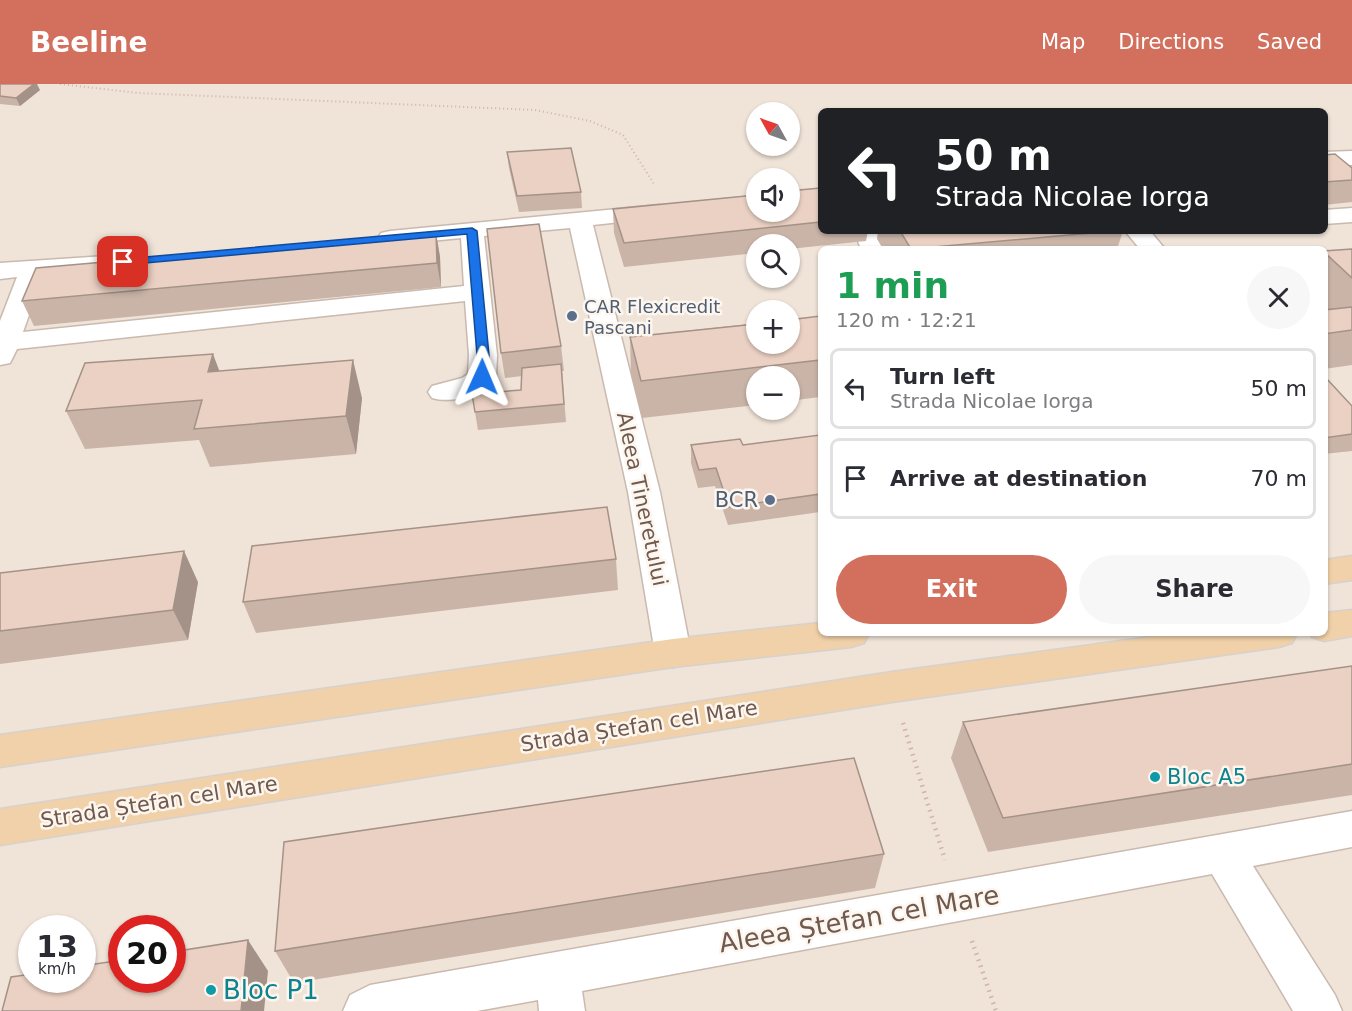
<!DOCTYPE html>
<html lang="en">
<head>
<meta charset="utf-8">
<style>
  :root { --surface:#fff; --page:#f7f7f7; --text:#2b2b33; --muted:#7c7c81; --line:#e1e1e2; --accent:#d3705d }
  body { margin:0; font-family:"DejaVu Sans",sans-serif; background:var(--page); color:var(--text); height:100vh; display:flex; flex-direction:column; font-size:22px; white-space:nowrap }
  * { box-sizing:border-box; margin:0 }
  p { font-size:20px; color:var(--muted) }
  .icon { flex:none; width:33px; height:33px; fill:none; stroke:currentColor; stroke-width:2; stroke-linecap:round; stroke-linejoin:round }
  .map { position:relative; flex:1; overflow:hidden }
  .details { position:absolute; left:818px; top:162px; width:510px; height:390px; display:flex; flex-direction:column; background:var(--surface); border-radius:9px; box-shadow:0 2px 4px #0004 }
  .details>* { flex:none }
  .guide { position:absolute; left:818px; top:24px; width:510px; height:126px; border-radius:9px; box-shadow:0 2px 4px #0004; background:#202124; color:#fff; overflow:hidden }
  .needle { width:39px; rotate:310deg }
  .buttons { position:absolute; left:746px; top:18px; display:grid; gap:12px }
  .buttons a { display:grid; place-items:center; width:54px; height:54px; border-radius:50%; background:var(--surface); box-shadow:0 2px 4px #0004; font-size:30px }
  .speed { position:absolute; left:18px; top:831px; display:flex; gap:12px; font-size:30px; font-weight:700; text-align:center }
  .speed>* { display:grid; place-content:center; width:78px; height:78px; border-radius:50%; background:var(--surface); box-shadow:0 2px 4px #0004; line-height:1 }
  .speed small { font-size:15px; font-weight:400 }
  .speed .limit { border:9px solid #d22; background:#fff; color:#111 }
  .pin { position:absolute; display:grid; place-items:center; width:51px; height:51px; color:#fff; margin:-26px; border-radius:12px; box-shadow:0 3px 9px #0006 }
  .me { position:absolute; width:66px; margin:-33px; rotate:1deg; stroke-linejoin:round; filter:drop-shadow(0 0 4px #0008) }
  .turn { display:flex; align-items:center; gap:21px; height:126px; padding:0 18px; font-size:27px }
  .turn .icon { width:78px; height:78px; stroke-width:2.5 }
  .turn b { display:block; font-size:42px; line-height:51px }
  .round { display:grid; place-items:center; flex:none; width:63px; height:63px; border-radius:32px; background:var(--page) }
  .overview { display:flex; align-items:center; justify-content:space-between; height:102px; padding:0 18px }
  h1 { font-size:36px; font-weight:700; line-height:45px; color:#1e9e55 }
  .primary-button { display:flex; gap:12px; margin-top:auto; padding:12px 18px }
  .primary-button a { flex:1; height:69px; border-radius:36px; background:var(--accent); color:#fff; font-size:24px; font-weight:700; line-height:69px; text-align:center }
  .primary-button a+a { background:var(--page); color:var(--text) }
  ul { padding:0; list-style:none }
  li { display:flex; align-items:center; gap:18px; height:81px; margin:0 12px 9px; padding:0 6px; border:3px solid var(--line); border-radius:9px }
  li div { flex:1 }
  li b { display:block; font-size:22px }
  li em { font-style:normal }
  header { display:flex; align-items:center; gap:36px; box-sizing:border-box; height:84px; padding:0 30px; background:var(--accent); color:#fff }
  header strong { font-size:28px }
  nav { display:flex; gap:33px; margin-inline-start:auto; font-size:21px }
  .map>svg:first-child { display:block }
</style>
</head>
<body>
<header>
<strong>Beeline</strong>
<nav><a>Map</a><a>Directions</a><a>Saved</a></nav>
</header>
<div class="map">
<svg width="1352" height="927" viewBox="0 0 1352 927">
  <rect width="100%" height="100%" fill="#faf2e8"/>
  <!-- residential -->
  <path fill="#f0e3d8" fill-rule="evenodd" d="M0 0H1352V927H0ZM820 27H1324V147H820ZM756 28H789V62H756ZM756 94H789V128H756ZM756 160H789V194H756ZM820 165H1324V549H820ZM756 226H789V260H756ZM756 292H789V326H756ZM32 844H82V896H32ZM122 844H172V896H122Z"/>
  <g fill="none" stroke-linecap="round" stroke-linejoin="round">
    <defs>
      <g id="minor">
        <path d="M1352 67V81L1324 82V68Z"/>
        <path d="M659 121 667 123 671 128 667 133 593 141 660 408 691 569 686 579 673 583 660 579 655 569 628 408 570 144 484 152 497 271 496 293C484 311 452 320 432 314L428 308 432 302 462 294 468 290 469 271 465 217 17 265 10 279 0 281V237L17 193 0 195V179L121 171 130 173 133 178 130 183 121 185 43 191 23 248 464 202 461 154 390 161 381 159 378 154 381 149 390 147Z"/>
        <path d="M1352 124V138L1324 140V126Z"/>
        <path d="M854 147H878L885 165H861Z"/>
        <path d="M1125 147H1150L1165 165H1140Z"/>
        <path d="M1352 727V763L1253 782 1335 911 1342 927H1293L1212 790 582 907 585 927H539L538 916 477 927H343L350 911 370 901Z"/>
      </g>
      <g id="major">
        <path d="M1352 472V496L1324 500V476Z"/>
        <path d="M1352 526V552L1324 557 1312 553 1310 549H1324V529Z"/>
        <path d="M820 539V549H869L864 559 851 563 673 583 0 683V651L673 555Z"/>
        <path d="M1179 549H1297L1292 559 1279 563 892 618 0 761V725L892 588Z"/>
      </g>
    </defs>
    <!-- minor casing -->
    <use href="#minor" stroke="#cab9af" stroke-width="3"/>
    <!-- major casing -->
    <use href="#major" stroke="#d7d1ce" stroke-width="3"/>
    <!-- path-far1 -->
    <path stroke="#d0b4a7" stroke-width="2" stroke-dasharray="1 3" stroke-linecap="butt" d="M60 0 138 9 535 26 590 37 623 51 654 100"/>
    <!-- path -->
    <g stroke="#d0b4a7" stroke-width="4.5" stroke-dasharray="1.5 5" stroke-linecap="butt">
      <path d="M903 639 945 776"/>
      <path d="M972 857 996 927"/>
    </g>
    <!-- minor -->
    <use href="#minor" fill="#fff" fill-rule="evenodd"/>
    <!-- major -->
    <use href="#major" fill="#f0d1a9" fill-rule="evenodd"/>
  </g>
  <!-- wall -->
  <g fill="#cab4a8">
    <path d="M0 0 40 6 20 22 0 20Z"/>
    <path d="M507 68 581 108 582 124 519 128 509 84Z"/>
    <path d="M1324 71 1352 84V118L1324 121Z"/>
    <path d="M820 104V147H868L866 157 789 165V160H756V169L624 183 614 149 613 125Z"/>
    <path d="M878 147H1123L1117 165H883L877 155Z"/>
    <path d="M436 149 440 173 441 203 34 242 22 217Z"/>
    <path d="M1352 165V281L1324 285V226H1329L1324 221V167Z"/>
    <path d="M820 232V313L789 317V292H756V321L642 334 631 291 630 253Z"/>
    <path d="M561 262 564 287H562L566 338 478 346 472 310 521 306 522 292 505 294 501 269Z"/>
    <path d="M219 287 362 314 356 370 210 383 199 356 85 365 66 327Z"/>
    <path d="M1324 294 1352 322V367L1324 370Z"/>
    <path d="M820 351V428L728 441 715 402 698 404 691 379V361H743Z"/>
    <path d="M616 475 618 506 256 549 243 518Z"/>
    <path d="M0 489 198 498 188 556 0 580Z"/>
    <path d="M1352 582V711L988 768 951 674 963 638Z"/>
    <path d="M884 770 875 804 294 899 275 867Z"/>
  </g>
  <!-- shaded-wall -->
  <g fill="#a49288">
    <path d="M34 0H37L40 6 20 22 16 14Z"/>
    <path d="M436 149 440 173 441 203 437 179Z"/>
    <path d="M213 270 227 307 208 288Z"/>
    <path d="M353 276 362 314 356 370 346 332Z"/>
    <path d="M184 467 198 498 188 556 173 526Z"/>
    <path d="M248 856 268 887 264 927H241Z"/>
  </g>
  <!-- building -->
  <g fill="#ebd1c3" stroke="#a49288" stroke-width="1.5">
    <path d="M0 0H34L16 14 0 12Z"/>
    <path d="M571 64 581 108 517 112 507 68Z"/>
    <path d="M1335 70 1352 84V96L1324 98V71Z"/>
    <path d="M820 104V138L624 159 613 125 756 111V128H789V107Z"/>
    <path d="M539 140 561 262 501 269 487 145Z"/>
    <path d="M900 147H1114L911 165Z"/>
    <path d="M436 149 437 179 22 217 36 184Z"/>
    <path d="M1352 165V194L1324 168V167Z"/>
    <path d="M1352 223V246L1324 250V226Z"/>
    <path d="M820 232V276L641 297 630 253 756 240V260H789V236Z"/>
    <path d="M213 270 208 288 353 276 346 332 194 345 202 316 66 327 85 279Z"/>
    <path d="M561 280 564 320 475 328 472 310 521 306 522 284Z"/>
    <path d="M1324 294H1326L1352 322V350L1324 354Z"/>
    <path d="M820 351V410L729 423 716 384 699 386 691 361 740 355 743 361Z"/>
    <path d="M607 423 616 475 243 518 252 462Z"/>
    <path d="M184 467 173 526 0 547V489Z"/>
    <path d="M1352 582V680L1003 734 963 638Z"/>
    <path d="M854 674 884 770 275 867 284 758Z"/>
    <path d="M248 856 241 927H2L11 893 32 890V896H82V882L122 876V896H172V868Z"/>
  </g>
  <!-- route -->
  <path fill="#1a73e8" stroke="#114b97" stroke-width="1.5" d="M472 144 477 147 489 271 488 293 482 297 476 293 477 271 467 150 123 181 118 178 123 175Z"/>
  <!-- markers -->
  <g fill="#5c6f8a" stroke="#fdf6ee" stroke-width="2">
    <circle cx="572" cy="232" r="6"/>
    <circle cx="770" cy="416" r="6"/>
  </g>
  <g fill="#0f9aa8" stroke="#fdf6ee" stroke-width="2">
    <circle cx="1155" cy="693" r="6"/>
    <circle cx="211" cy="906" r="6"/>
  </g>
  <g text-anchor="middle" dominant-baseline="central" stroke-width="5" stroke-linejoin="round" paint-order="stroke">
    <!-- far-service labels -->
    <g font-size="18" fill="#4e5e75" stroke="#fdf6ee" text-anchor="start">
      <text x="584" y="222">CAR Flexicredit<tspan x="584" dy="21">Pascani</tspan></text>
    </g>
    <!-- street labels -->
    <g font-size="21" fill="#70594f" stroke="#fdf6ee">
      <text transform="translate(642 415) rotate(78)">Aleea Tineretului</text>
      <text transform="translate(639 642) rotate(-9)">Strada Ștefan cel Mare</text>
      <text transform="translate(159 718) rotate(-9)">Strada Ștefan cel Mare</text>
    </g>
    <!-- service labels -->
    <g font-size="21" fill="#4e5e75" stroke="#fdf6ee" text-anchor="end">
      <text x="758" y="416">BCR</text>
    </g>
    <!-- culture labels -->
    <g font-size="21" fill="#0d838f" stroke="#fdf6ee" text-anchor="start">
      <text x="1167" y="693">Bloc A5</text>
    </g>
    <!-- near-street labels -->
    <g font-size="26" fill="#70594f" stroke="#fdf6ee">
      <text transform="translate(859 835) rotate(-10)">Aleea Ștefan cel Mare</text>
    </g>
    <!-- near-culture labels -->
    <g font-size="26" fill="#0d838f" stroke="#fdf6ee" text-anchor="start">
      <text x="223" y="906">Bloc P1</text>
    </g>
  </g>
</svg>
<div class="buttons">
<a><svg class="needle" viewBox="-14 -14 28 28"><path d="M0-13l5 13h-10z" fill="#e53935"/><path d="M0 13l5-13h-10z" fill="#7c7c81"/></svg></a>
<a><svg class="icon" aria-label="sound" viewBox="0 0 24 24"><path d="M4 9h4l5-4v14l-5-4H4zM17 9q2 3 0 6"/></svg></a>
<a><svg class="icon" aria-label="search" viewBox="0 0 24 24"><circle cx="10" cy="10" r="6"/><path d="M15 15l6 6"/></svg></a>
<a>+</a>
<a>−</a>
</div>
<div class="speed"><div>13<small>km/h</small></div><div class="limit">20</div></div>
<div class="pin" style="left:123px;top:178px;background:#d93025"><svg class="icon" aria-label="arrive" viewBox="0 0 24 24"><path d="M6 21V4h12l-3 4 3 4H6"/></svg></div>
<svg class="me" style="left:482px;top:293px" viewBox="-20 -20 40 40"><path d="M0-17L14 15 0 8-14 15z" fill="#1a73e8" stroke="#fff" stroke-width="4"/></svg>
<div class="guide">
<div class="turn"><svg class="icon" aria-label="left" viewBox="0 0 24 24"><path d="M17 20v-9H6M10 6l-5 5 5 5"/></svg><div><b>50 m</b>Strada Nicolae Iorga</div></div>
</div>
<section class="details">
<div class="overview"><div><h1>1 min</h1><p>120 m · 12:21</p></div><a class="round"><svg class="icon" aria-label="close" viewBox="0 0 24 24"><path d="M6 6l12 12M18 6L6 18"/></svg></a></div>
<ul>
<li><svg class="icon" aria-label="left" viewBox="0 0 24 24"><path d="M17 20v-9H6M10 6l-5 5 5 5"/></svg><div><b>Turn left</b><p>Strada Nicolae Iorga</p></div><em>50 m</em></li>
<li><svg class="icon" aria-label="arrive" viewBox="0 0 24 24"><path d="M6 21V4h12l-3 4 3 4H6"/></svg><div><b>Arrive at destination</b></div><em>70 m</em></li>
</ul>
<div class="primary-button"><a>Exit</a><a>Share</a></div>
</section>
</div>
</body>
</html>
